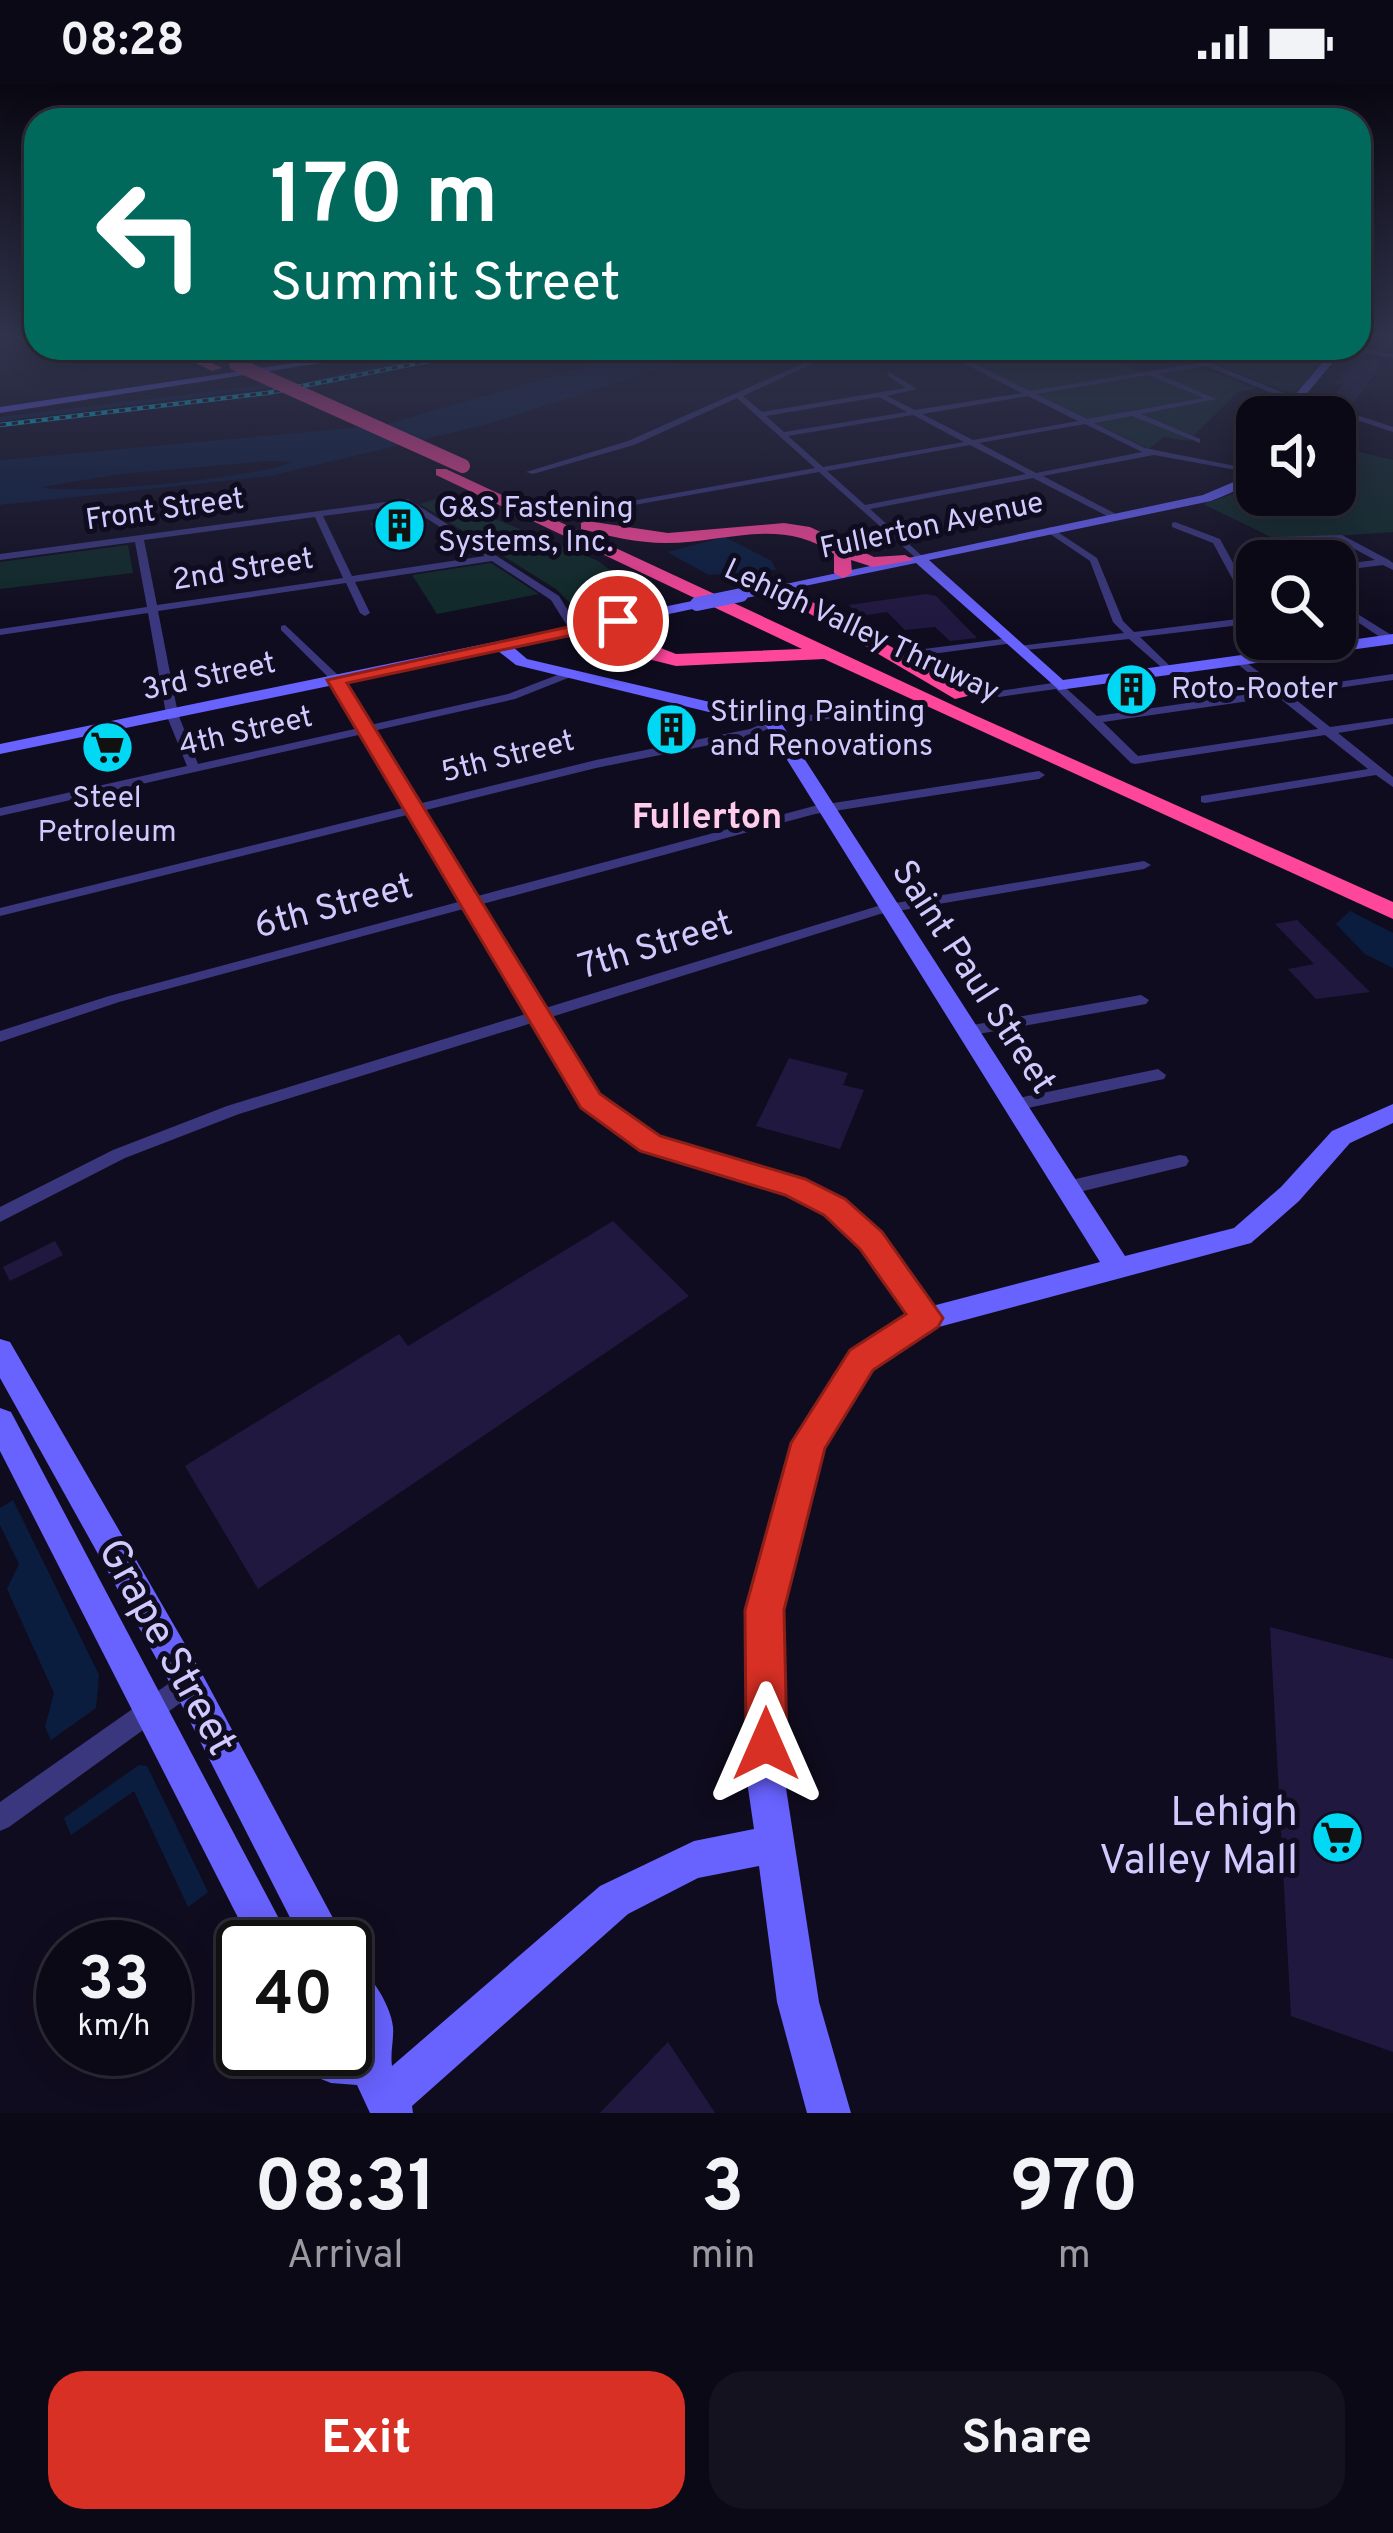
<!DOCTYPE html>
<html lang="en">
<head>
<meta charset="utf-8">
<style>
  :root { --surface:#0c0917; --page:#151220; --text:#f1f3f6; --muted:#9a9aa1; --line:#2c2a36; --accent:#d93025 }
  body { margin:0; font-family:Overpass,sans-serif; background:var(--page); color:var(--text); height:100vh; display:flex; flex-direction:column; font-size:45px; white-space:nowrap }
  * { box-sizing:border-box; margin:0 }
  p { font-size:39px; color:var(--muted) }
  .icon { flex:none; width:66px; height:66px; fill:none; stroke:currentColor; stroke-width:2; stroke-linecap:round; stroke-linejoin:round }
  .map { position:relative; height:2029px; overflow:hidden }
  .side { display:flex; flex-direction:column; background:var(--surface); flex:1 }
  .side>* { flex:none }
  .hud { position:absolute; left:24px; top:24px; width:1347px; height:252px; border-radius:36px; box-shadow:0 6px 30px #0003,0 0 0 3px var(--line); background:#00695c; color:#fff; overflow:hidden }
  .fabs { position:absolute; left:1236px; top:312px; display:grid; gap:24px }
  .fabs a { display:grid; place-items:center; width:120px; height:120px; border-radius:24px; background:var(--surface); box-shadow:0 6px 30px #0003,0 0 0 3px var(--line); font-size:60px }
  .speed { position:absolute; left:36px; top:1836px; display:flex; gap:24px; font-size:60px; font-weight:700; text-align:center }
  .speed>* { display:grid; place-content:center; width:156px; height:156px; border-radius:50%; background:var(--surface); box-shadow:0 6px 30px #0003,0 0 0 3px var(--line); line-height:1 }
  .speed small { font-size:30px; font-weight:400 }
  .speed .limit { border:6px solid #111; border-radius:18px; background:#fff; color:#111 }
  .pin { position:absolute; display:grid; place-items:center; width:102px; height:102px; color:#fff; margin:-51px; border:6px solid #fff; border-radius:50%; box-shadow:0 3px 12px #0007 }
  .me { position:absolute; width:132px; margin:-66px; rotate:0deg; stroke-linejoin:round; filter:drop-shadow(0 0 9px #0008) }
  .turn { display:flex; align-items:center; gap:42px; height:252px; padding:0 48px; font-size:54px }
  .turn .icon { width:156px; height:156px; stroke-width:2.5 }
  .turn b { display:block; font-size:84px; line-height:102px }
  .eta { display:flex; justify-content:space-evenly; align-items:center; height:204px; text-align:center }
  .eta b { font-size:72px; font-weight:700; line-height:84px }
  .cta { display:flex; gap:24px; margin-top:auto; padding:24px 48px }
  .cta a { flex:1; height:138px; border-radius:36px; background:var(--accent); color:#fff; font-size:48px; font-weight:700; line-height:138px; text-align:center }
  .cta a+a { background:var(--page); color:var(--text) }
  .status { display:flex; justify-content:space-between; align-items:center; height:84px; padding:0 60px; background:var(--surface); direction:ltr }
  .status svg { height:33px; fill:currentColor }
  .map>svg:first-child { display:block }
</style>
</head>
<body>
<div class="status"><b>08:28</b><svg viewBox="0 0 49 12"><path d="M0 12V9h3v3zM5 12V6h3v6zM10 12V3h3v9zM15 12V0h3v12zM26 1h20v11H26zM47 4h2v5h-2z"/></svg></div>
<div class="map">
<svg width="1393" height="2029" viewBox="0 0 1393 2029">
  <rect width="100%" height="100%" fill="#100c1f"/>
  <!-- green -->
  <g fill="#0f2928">
    <path d="M989 264 1086 266 1150 291 1201 283 1256 305 1239 307 1188 357 1164 353 1149 365 972 280 1003 275Z"/>
    <path d="M1173 264H1335L1293 310Z"/>
    <path d="M1335 362 1393 376V448L1277 456 1203 420 1239 408 1257 388V411H1335Z"/>
    <path d="M441 413 598 477 651 516 582 531 556 505 420 420Z"/>
    <path d="M128 461 133 489 0 505V478Z"/>
    <path d="M491 479 539 510 437 530 412 491Z"/>
  </g>
  <!-- water -->
  <g fill="#0b1d3f" fill-rule="evenodd">
    <path d="M651 264H722L488 340 270 392 0 421V376L384 341ZM269 377 291 378C263 393 74 412 42 403L120 390Z"/>
    <path d="M725 453 772 477 776 486 709 491 667 468Z"/>
    <path d="M1350 827 1393 849V884L1365 870 1336 840Z"/>
    <path d="M13 1416 99 1591 96 1624 51 1656 45 1643 54 1609 7 1505 19 1480 0 1441V1424Z"/>
    <path d="M139 1681 147 1682 208 1808 188 1823 134 1707 71 1751 64 1734Z"/>
  </g>
  <g fill="none" stroke-linecap="round" stroke-linejoin="round">
    <!-- canal -->
    <g fill="#0b1d3f" fill-rule="evenodd">
      <path d="M460 264H473L321 296 317 294Z"/>
      <path d="M298 297 295 301 0 337V333Z"/>
    </g>
  </g>
  <!-- building -->
  <g fill="#211840">
    <path d="M1355 274 1379 277 1376 289 1353 319 1332 316 1344 299 1334 301Z"/>
    <path d="M412 430 422 446 378 452 370 439Z"/>
    <path d="M926 510 936 512 977 554 950 557 935 543 905 546 887 528 860 532 849 521Z"/>
    <path d="M1297 836 1370 908 1316 915 1288 885 1314 880 1275 840Z"/>
    <path d="M789 974 848 989 843 1001 864 1006 840 1065 756 1042Z"/>
    <path d="M613 1137 689 1212 258 1505 185 1382 399 1250 408 1262Z"/>
    <path d="M55 1157 63 1171 10 1197 3 1183Z"/>
    <path d="M1270 1543 1393 1575V1968L1291 1932Z"/>
    <path d="M668 1958 715 2029H600Z"/>
  </g>
  <g fill="none" stroke-linecap="round" stroke-linejoin="round">
    <!-- street -->
    <g fill="#3b377e" fill-rule="evenodd">
      <path d="M838 264H846L743 312 762 328 906 304 887 291 889 288 917 305 887 312 915 326 1022 309 934 264H942L1030 307 1199 279 1165 264H1174L1301 316 1294 318 1206 282 1158 290 1216 315 1141 330 1200 355V359L1132 332 1094 339 1145 364 1250 385 1253 389 1154 371 1043 392 1116 430 1117 432 1113 435 1033 394 870 425 921 471 923 473 918 476 819 388 595 428V424L598 423 815 384 737 314 634 361 533 390 526 388 628 357ZM1149 291 1204 314 1087 335 1036 310ZM1028 312 1078 337 973 356 922 330ZM879 313 907 328 784 348 766 332ZM913 331 964 358 823 383 788 352ZM1085 340 1142 368 1036 389 979 359ZM970 361 1026 390 865 421 827 387Z"/>
      <path d="M1355 264 1393 270V274L1346 265Z"/>
      <path d="M1308 315 1393 343V348L1305 319Z"/>
      <path d="M408 415 559 512 580 546 579 548H571L551 516 492 477 355 498 370 529 365 532 360 529 346 499 158 527 178 630 198 680 359 644 332 597 281 546V542L285 541 340 593 370 641 508 610 565 588H573V592L515 615 373 647 418 720 596 676 750 645 772 635 891 622 897 625 891 628 775 641 754 652 596 684 422 727 474 813 814 722 1039 687 1045 691 1039 695 815 730 479 821 542 925 878 822 1144 777 1151 781 1144 785 880 830 548 934C562 957 579 993 596 1012 605 1023 621 1032 633 1039 703 1076 791 1078 854 1128 888 1154 910 1193 934 1228L937 1234 934 1240 927 1242 920 1240C897 1204 875 1164 841 1137 767 1079 659 1089 588 1024 570 1008 548 961 535 938L239 1030 125 1074 0 1138V1123L113 1066 227 1022 529 929 467 824 119 918 0 958V947L109 912 462 817 411 730 0 832V824L407 723 363 650 0 732V724L187 682 166 630 148 529 0 551V545L147 523 135 458 0 476V470ZM406 421 485 472 352 492 323 432ZM315 433 343 494 157 521 144 456Z"/>
      <path d="M1175 438 1220 455 1257 523V539L1140 553 1172 584 1173 586 1168 589 1129 555 1015 567V563L1019 562 1124 549 1113 538 1090 477 1047 448 1045 446 1050 443 1097 474 1123 537 1134 548 1253 533 1213 459 1172 443V439Z"/>
      <path d="M1342 451 1389 476 1393 479V486L1383 481 1335 487V481L1375 476 1340 457 1283 459 1293 477H1283L1272 456 1277 453Z"/>
      <path d="M1335 516 1393 552V557H1386L1335 523Z"/>
      <path d="M1010 554 1015 557 1014 559 924 571 919 568 924 565Z"/>
      <path d="M1284 555H1296L1312 567 1303 569Z"/>
      <path d="M1239 573 1283 606 1393 590V596L1290 611 1330 643 1393 634V640L1338 649 1393 693V703L1376 691 1205 719 1201 718V712L1368 685 1325 651 1135 680 1131 679 1056 605 999 613 993 610 999 607 1059 598 1097 632 1271 607 1235 578V574ZM1278 613 1318 645 1138 672 1103 638Z"/>
      <path d="M1141 911 1149 916 1146 920 967 952 959 947 967 942Z"/>
      <path d="M1158 985 1166 991 1164 995 1014 1027 1006 1021 1014 1015Z"/>
      <path d="M1180 1071 1186 1072 1189 1077 1186 1082 1067 1111 1061 1109 1058 1104 1061 1099 1067 1097Z"/>
      <path d="M188 1586 197 1589 200 1598 197 1607 9 1743 0 1747V1718Z"/>
    </g>
    <!-- secondary -->
    <g fill="#6862fe" fill-rule="evenodd">
      <path d="M394 264H418L0 329V323Z"/>
      <path d="M1335 264H1345L1287 333H1276Z"/>
      <path d="M1257 374C1257 401 1233 408 1211 417L929 476 1063 596 1393 550V560L1059 606 916 479 741 515 734 511 1203 411 1236 397Z"/>
      <path d="M697 516 702 517V523L513 563 527 575 778 634 1125 1172 1234 1144 1281 1103 1332 1047 1393 1020V1039L1350 1059 1299 1117 1251 1159 935 1244 872 1285 822 1363 782 1526 786 1704 819 1918 851 2029H807L777 1918 759 1782 698 1794 628 1830 412 2022 413 2029H370L357 2001 331 1999 316 1993 304 1965H345V1958H350L351 1943 345 1933V1873C366 1881 391 1920 393 1943 394 1956 390 1969 392 1982L600 1802 694 1757 754 1745 748 1704V1526L797 1349 852 1267 917 1226 1100 1178 766 642 516 581 498 567 0 670V660Z"/>
      <path d="M0 1255 10 1258 200 1586 341 1849 347 1863 345 1868V1863H305L176 1610 0 1294Z"/>
      <path d="M0 1324 11 1328 294 1863H253L0 1367Z"/>
    </g>
    <!-- highway -->
    <g fill="#fe469b" fill-rule="evenodd">
      <path d="M166 264H182L222 284 212 287Z"/>
      <path d="M436 385H446L972 630 1393 818V835L824 575 676 582 644 574 623 562 609 537 611 533H625L632 545C636 532 654 521 667 524V532L643 557 676 570 802 565 436 391Z"/>
      <path d="M587 437 668 449 784 439 810 443 874 473 905 471 914 476 873 483 851 476 852 489 843 494 834 489V470C781 432 725 459 666 459 637 459 609 452 581 445V439Z"/>
      <path d="M777 498 969 607 972 611 955 615 771 507 768 503Z"/>
    </g>
    <defs>
      <path id="rail" d="M0 341 267 309 494 264"/>
    </defs>
    <!-- rail casing -->
    <use href="#rail" stroke="#01d8f4" stroke-width="4.5"/>
    <!-- rail -->
    <use href="#rail" stroke="#100c1f" stroke-width="3" stroke-dasharray="6" stroke-linecap="butt"/>
    <!-- secondary-bridge -->
    <path stroke="#6862fe" stroke-width="14" d="M697 520 741 511"/>
    <!-- highway-bridge -->
    <path stroke="#fe469b" stroke-width="14" d="M236 280 463 382"/>
  </g>
  <!-- sky -->
  <linearGradient id="sky" x2="0" y2="1"><stop stop-color="#090711"/><stop offset="0.47" stop-color="#31344d"/><stop offset="1" stop-color="#31344d" stop-opacity="0"/></linearGradient>
  <rect width="1393" height="538" fill="url(#sky)"/>
  <!-- route -->
  <path fill="#d93025" stroke="#8d1f18" stroke-width="3" d="M618 532 624 540 347 599 600 1010 660 1052 805 1095 845 1115 882 1148 943 1234 938 1243 873 1286 825 1364 784 1526 787 1660 781 1674 766 1680 752 1674 746 1660 745 1526 791 1359 850 1266 906 1230 860 1165 824 1131 785 1111 640 1067 581 1024 327 596Z"/>
  <!-- icons -->
  <defs>
    <symbol id="building-disc" viewBox="-11 -11 22 22"><circle r="9.5" fill="#01d8f4" stroke="#100c1f"/><path d="M-4-6H4V6H1V3H-1V6H-4ZM-2.5-4.3h1.7v1.8h-1.7ZM.8-4.3h1.7v1.8H.8ZM-2.5-1h1.7V.8h-1.7ZM.8-1h1.7V.8H.8Z" fill="#111"/></symbol>
    <symbol id="supermarket-disc" viewBox="-11 -11 22 22"><circle r="9.5" fill="#01d8f4" stroke="#100c1f"/><path d="M-6-5.5h2.5l.6 2H6L4.5 2H-2.5L-4.4-4H-6ZM-1.5 3.2a1.3 1.3 0 1 0 .1 0ZM3 3.2a1.3 1.3 0 1 0 .1 0Z" fill="#111"/></symbol>
  </defs>
  <g fill-rule="evenodd">
    <use href="#building-disc" x="370" y="412" width="59" height="59"/>
    <use href="#building-disc" x="1102" y="576" width="59" height="59"/>
    <use href="#building-disc" x="642" y="616" width="59" height="59"/>
    <use href="#supermarket-disc" x="78" y="634" width="59" height="59"/>
    <use href="#supermarket-disc" x="1308" y="1724" width="59" height="59"/>
  </g>
  <g text-anchor="middle" dominant-baseline="central" stroke-width="10" stroke-linejoin="round" paint-order="stroke">
    <!-- far-poi labels -->
    <g font-size="30" fill="#d1caff" stroke="#100c1f" text-anchor="start">
      <text x="438" y="425">G&amp;S Fastening<tspan x="438" dy="34">Systems, Inc.</tspan></text>
      <text x="1171" y="606">Roto-Rooter</text>
      <text x="710" y="629">Stirling Painting<tspan x="710" dy="34">and Renovations</tspan></text>
      <text x="107" y="715" text-anchor="middle">Steel<tspan x="107" dy="34">Petroleum</tspan></text>
    </g>
    <!-- far-street labels -->
    <g font-size="30" fill="#d1caff" stroke="#100c1f">
      <text transform="translate(165 427) rotate(-8)">Front Street</text>
      <text transform="translate(932 443) rotate(-12)">Fullerton Avenue</text>
      <text transform="translate(243 487) rotate(-9)">2nd Street</text>
      <text transform="translate(861 548) rotate(25)">Lehigh Valley Thruway</text>
      <text transform="translate(209 594) rotate(-12)">3rd Street</text>
      <text transform="translate(246 649) rotate(-13)">4th Street</text>
      <text transform="translate(508 674) rotate(-14)">5th Street</text>
    </g>
    <!-- far-quarter labels -->
    <g font-size="36" font-weight="bold" fill="#ffccec" stroke="#100c1f">
      <text x="707" y="735">Fullerton</text>
    </g>
    <!-- street labels -->
    <g font-size="36" fill="#d1caff" stroke="#100c1f">
      <text transform="translate(334 824) rotate(-15)">6th Street</text>
      <text transform="translate(656 863) rotate(-17)">7th Street</text>
      <text transform="translate(972 894) rotate(57)">Saint Paul Street</text>
    </g>
    <!-- near-street labels -->
    <g font-size="42" fill="#d1caff" stroke="#100c1f">
      <text transform="translate(165 1564) rotate(61)">Grape Street</text>
    </g>
    <!-- near-poi labels -->
    <g font-size="42" fill="#d1caff" stroke="#100c1f" text-anchor="end">
      <text x="1298" y="1730">Lehigh<tspan x="1298" dy="48">Valley Mall</tspan></text>
    </g>
  </g>
</svg>
<div class="fabs">
<a><svg class="icon" aria-label="sound" viewBox="0 0 24 24"><path d="M4 9h4l5-4v14l-5-4H4zM17 9q2 3 0 6"/></svg></a>
<a><svg class="icon" aria-label="search" viewBox="0 0 24 24"><circle cx="10" cy="10" r="6"/><path d="M15 15l6 6"/></svg></a>
</div>
<div class="speed"><div>33<small>km/h</small></div><div class="limit">40</div></div>
<div class="pin" style="left:618px;top:537px;background:#d93025"><svg class="icon" aria-label="arrive" viewBox="0 0 24 24"><path d="M6 21V4h12l-3 4 3 4H6"/></svg></div>
<svg class="me" style="left:766px;top:1660px" viewBox="-20 -20 40 40"><path d="M0-17L14 15 0 8-14 15z" fill="#d93025" stroke="#fff" stroke-width="4"/></svg>
<div class="hud">
<div class="turn"><svg class="icon" aria-label="left" viewBox="0 0 24 24"><path d="M17 20v-9H6M10 6l-5 5 5 5"/></svg><div><b>170 m</b>Summit Street</div></div>
</div>
</div>
<section class="side">
<div class="eta">
<div><b>08:31</b><p>Arrival</p></div>
<div><b>3</b><p>min</p></div>
<div><b>970</b><p>m</p></div>
</div>
<div class="cta"><a>Exit</a><a>Share</a></div>
</section>
</body>
</html>
